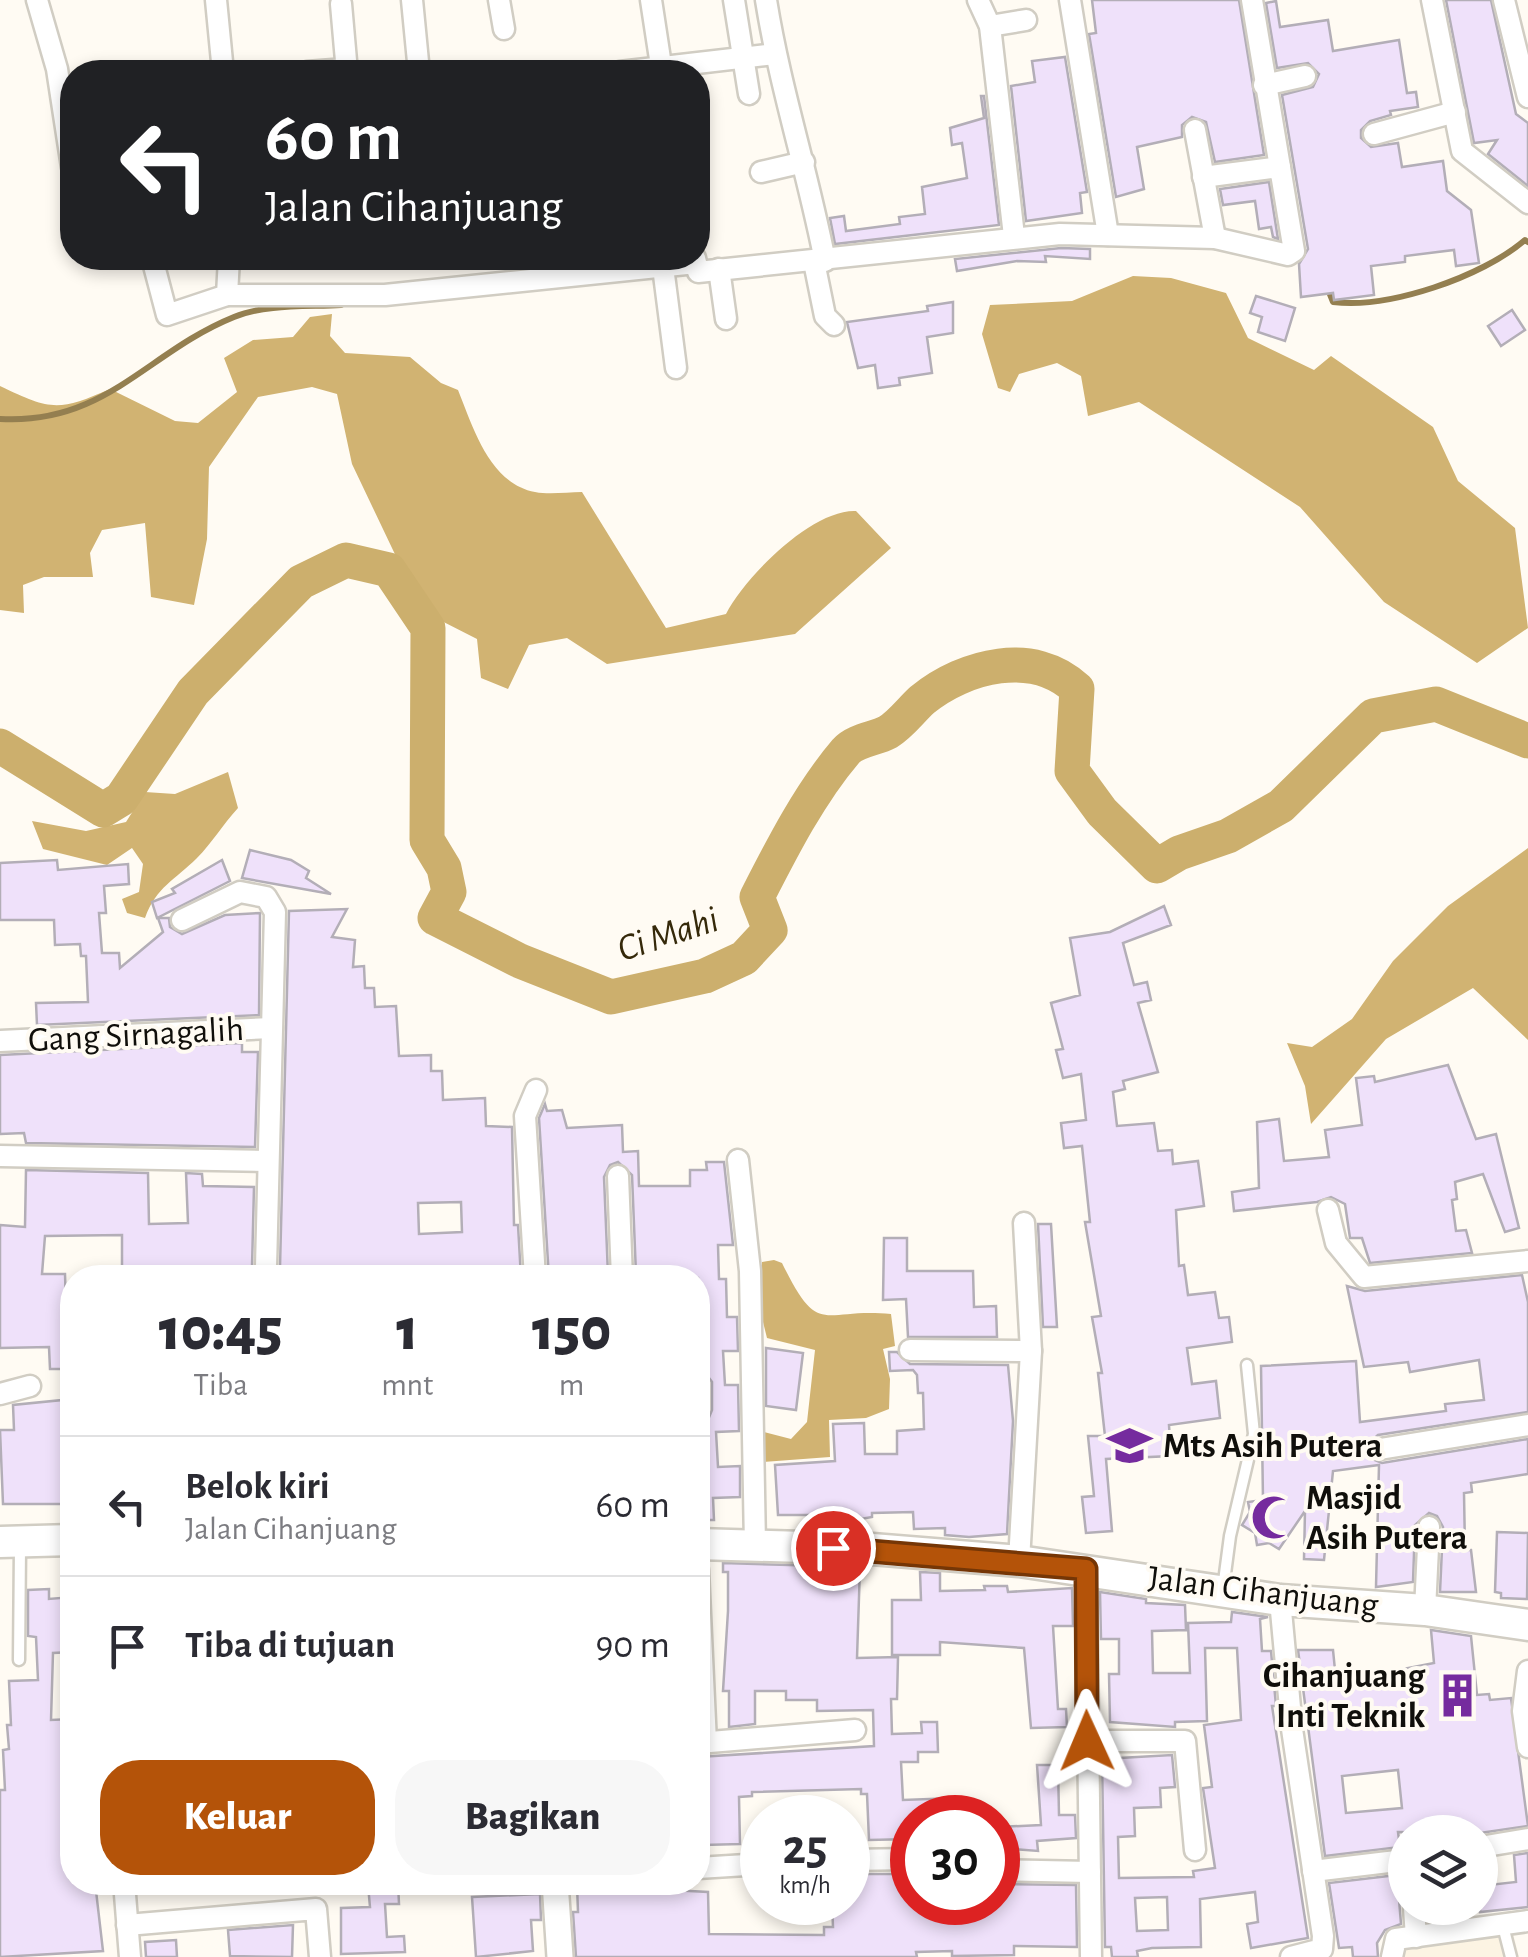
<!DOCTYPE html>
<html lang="id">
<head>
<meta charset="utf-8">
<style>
  :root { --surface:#fff; --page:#f7f7f7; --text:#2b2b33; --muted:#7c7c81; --line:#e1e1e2; --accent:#b45309 }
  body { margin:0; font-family:"Alegreya Sans",sans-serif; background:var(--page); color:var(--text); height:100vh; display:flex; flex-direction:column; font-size:38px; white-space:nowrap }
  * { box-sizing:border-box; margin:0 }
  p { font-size:32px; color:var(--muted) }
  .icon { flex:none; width:55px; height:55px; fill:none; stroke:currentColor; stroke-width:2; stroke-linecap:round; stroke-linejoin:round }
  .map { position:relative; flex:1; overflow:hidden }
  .details { position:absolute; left:60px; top:1265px; width:650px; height:630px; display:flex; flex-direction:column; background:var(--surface); border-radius:40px; box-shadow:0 5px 15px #0003 }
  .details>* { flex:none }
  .guide { position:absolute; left:60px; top:60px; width:650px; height:210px; border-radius:40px; box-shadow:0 5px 15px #0003; background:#202124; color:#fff; overflow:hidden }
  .fabs { position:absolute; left:1388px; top:1815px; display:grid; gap:20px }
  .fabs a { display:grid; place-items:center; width:110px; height:110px; border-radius:50%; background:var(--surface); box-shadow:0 5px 15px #0003; font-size:50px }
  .speed { position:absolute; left:740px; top:1795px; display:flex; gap:20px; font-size:50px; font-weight:700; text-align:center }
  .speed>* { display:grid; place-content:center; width:130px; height:130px; border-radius:50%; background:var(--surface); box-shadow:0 5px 15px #0003; line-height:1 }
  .speed small { font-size:25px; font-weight:400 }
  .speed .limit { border:15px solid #d22; background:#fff; color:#111 }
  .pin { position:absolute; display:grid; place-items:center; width:85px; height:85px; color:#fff; margin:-42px; border:5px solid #fff; border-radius:50%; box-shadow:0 2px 10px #0007 }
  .me { position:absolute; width:110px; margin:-55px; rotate:359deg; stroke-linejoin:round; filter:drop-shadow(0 0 8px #0008) }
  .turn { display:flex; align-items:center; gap:35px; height:210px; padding:0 40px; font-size:45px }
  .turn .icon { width:130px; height:130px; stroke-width:2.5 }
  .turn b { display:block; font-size:70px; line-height:85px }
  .eta { display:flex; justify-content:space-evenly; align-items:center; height:170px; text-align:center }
  .eta b { font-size:60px; font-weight:800; line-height:70px }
  .button { display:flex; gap:20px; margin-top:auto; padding:20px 40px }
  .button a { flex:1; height:115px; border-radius:40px; background:var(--accent); color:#fff; font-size:40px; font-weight:800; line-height:115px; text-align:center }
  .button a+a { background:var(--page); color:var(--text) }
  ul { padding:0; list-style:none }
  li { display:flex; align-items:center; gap:30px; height:140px; padding:0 40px; border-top:2px solid var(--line) }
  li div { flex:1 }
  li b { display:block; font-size:38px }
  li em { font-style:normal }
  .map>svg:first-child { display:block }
</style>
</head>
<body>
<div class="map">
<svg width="1528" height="1957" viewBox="0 0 1528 1957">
  <rect width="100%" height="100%" fill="#fffbf3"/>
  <!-- built -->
  <path fill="#fcf4e3" d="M1512 1930 1519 1957H1401L1400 1948Z"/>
  <!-- forest -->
  <g fill="#d1b372">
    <path d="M1133 276 1171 278 1226 293 1248 338 1314 370 1331 356 1433 427 1458 481 1515 528 1528 628 1477 663 1384 602 1300 507 1139 402 1088 416 1081 376 1057 363 1019 374 1010 392 998 388 982 334 990 305 1072 301Z"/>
    <path d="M332 314 330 336 345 353 410 357 441 383 458 390C473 427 489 483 535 492 550 495 567 492 582 492L666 628 726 614C745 577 812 509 856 511L891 548 795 634 607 664 567 638 529 645 508 689 481 678 477 639 422 611 352 464 337 394 312 387 258 397 209 467 207 539 194 605 151 597 145 523 102 530 90 553 93 577H44L23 585 24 613 0 610V386C50 410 58 412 110 389L175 421 198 423 237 392 224 358 253 340 293 337 310 317Z"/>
    <path d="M228 772 238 808C223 824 212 843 197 858 175 880 156 887 145 918L127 913 122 899 139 892 143 864 132 848 107 865 43 849 32 821 86 831 126 822 145 792 175 794Z"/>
    <path d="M1528 848V1040L1473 988 1386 1039 1311 1124 1305 1086 1287 1043 1312 1047 1352 1019 1393 961 1448 906Z"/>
    <path d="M774 1260 782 1263C820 1340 821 1307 891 1314L895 1346 883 1349 890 1379 889 1409 866 1418 829 1420 830 1457 763 1462 760 1431 791 1439 807 1422 815 1350 767 1338 761 1314 762 1262Z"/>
  </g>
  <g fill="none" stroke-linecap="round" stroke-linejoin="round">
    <!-- stream -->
    <g stroke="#947f50" stroke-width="6">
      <path d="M1327 287 1333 302C1389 309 1482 277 1525 240L1528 242"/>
      <path d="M0 419C106 425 147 352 234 317 265 304 308 307 341 305"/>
    </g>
    <!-- river -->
    <path stroke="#ccaf6d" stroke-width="35" d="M0 746 103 810 121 799 193 692 301 582 346 560 389 570 428 628 427 840 444 868 449 892 435 918 520 961 611 997 705 976 744 958 770 930 757 897C782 848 810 793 846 751 856 740 875 739 888 732 901 724 911 710 922 700 965 665 1034 648 1077 689L1072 771 1102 812 1157 866 1179 853 1228 836 1281 806 1373 716 1436 704 1528 741"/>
  </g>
  <!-- building -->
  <g fill="#efe1fa" stroke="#b3aeb7" stroke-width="2.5" fill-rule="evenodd">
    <path d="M1092 0H1239L1264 155 1215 162 1206 122 1192 117 1182 125V137L1137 147 1144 189 1116 197 1089 34 1096 33Z"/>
    <path d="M1446 0H1491L1516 114 1528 123V186L1488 154 1497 140 1474 143Z"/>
    <path d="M1276 1 1280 27 1328 20 1333 51 1399 40 1407 93 1416 92 1418 107 1390 111 1391 115 1370 121 1361 130V138L1371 147 1398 143 1402 167 1443 161 1447 191 1471 210 1479 263 1456 266 1454 250 1405 256V262L1371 266 1374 295 1334 300 1333 293 1301 297 1299 264 1308 249 1282 95 1313 87 1319 74 1308 63 1277 68 1266 3Z"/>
    <path d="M1065 57 1087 192 1080 193 1082 213 1026 221 1011 86 1035 82 1032 61Z"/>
    <path d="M981 96H984L999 225 835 244 830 218 844 216 846 231 900 224 899 217 925 214 922 187 967 178 962 143 952 145 950 128 984 118Z"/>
    <path d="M1269 182 1278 239 1273 237 1271 227 1259 229 1255 201 1223 205 1220 189Z"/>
    <path d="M1061 248 1090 249V259L1045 256 1046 262 1017 261 957 271 955 259Z"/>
    <path d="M1256 296 1295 308 1285 341 1258 332 1262 317 1250 313Z"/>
    <path d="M953 302V333L927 337 932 373 899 378 900 385 878 388 875 365 858 368 847 322 928 311 927 306Z"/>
    <path d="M1512 310 1525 330 1501 346 1488 326Z"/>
    <path d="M250 850 291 860 309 871 306 878 331 894 242 878Z"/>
    <path d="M57 860 58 870 128 864 129 884 104 886 106 913H99L102 953H119L120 968 163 932 158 918H169L170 927 182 934 225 915 260 913 259 1015 37 1025 36 1003 88 1002 86 956H81L80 944 55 945 54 920H0V863Z"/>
    <path d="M222 860 230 881 157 918 152 902 175 893 172 889Z"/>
    <path d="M1164 906 1171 925 1123 943 1134 985 1147 982 1151 1000 1138 1003 1158 1072 1123 1081 1125 1089 1113 1092 1117 1126 1154 1123 1158 1151 1172 1150 1173 1164 1198 1161 1204 1206 1176 1210 1179 1266 1184 1265 1188 1295 1215 1292 1219 1318 1229 1317 1232 1342 1187 1348 1192 1384 1216 1381 1220 1418 1169 1425 1171 1456 1106 1459 1112 1531 1086 1533 1082 1497 1094 1496 1088 1436H1105L1098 1373H1102L1092 1317 1101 1316 1085 1222H1090L1082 1146 1064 1148 1061 1123 1086 1120 1081 1074 1063 1078 1056 1050 1063 1049 1051 1003 1080 995 1070 938 1110 932Z"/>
    <path d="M347 909 332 937 355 940 353 967 364 966 365 988H374L375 1007 396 1006 399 1056 431 1055V1071H442L443 1100 485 1098 486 1126 512 1127 514 1225H518L521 1278H274L280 1267 289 911ZM461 1202 462 1232 419 1234 418 1203Z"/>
    <path d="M242 1043V1052H258L255 1147 26 1143 24 1133 0 1134V1055Z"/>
    <path d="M1448 1065 1476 1139 1496 1134 1519 1228 1505 1232 1483 1174 1455 1182 1457 1199 1452 1200 1456 1231 1466 1230 1472 1253 1370 1263 1362 1238H1350L1345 1204 1331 1197 1317 1202 1234 1211 1232 1192 1259 1188 1257 1122 1279 1119 1284 1161 1329 1157 1325 1130 1362 1125 1356 1078 1374 1076 1375 1082Z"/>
    <path d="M545 1104 547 1111 562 1110 567 1128 622 1125 623 1152 638 1151 639 1186H690V1170H707L706 1162H724L733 1245H718L719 1279H726L727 1317H737L738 1351H723L725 1385H738L739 1431 716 1432 718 1467 740 1466V1497L713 1498 714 1520H698V1428L705 1427 712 1410V1382L703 1370 698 1278 636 1274 632 1175 618 1162 610 1165 604 1177 608 1275 549 1278 539 1118Z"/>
    <path d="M26 1170 148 1173 149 1224 188 1223 186 1173 202 1174 203 1186 254 1187 252 1267 257 1278 194 1277V1273L122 1278V1235L45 1236 42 1274H65L68 1369H50L49 1347 0 1348V1225L25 1227Z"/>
    <path d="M1038 1224H1051L1057 1327H1043Z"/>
    <path d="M884 1238H907V1271H973L974 1307 996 1306 997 1337H908L906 1299 883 1300Z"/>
    <path d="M1522 1275 1528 1302V1412L1378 1435 1367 1445 1370 1458 1382 1463 1528 1439V1474L1471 1483 1472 1492 1464 1493 1465 1550H1471L1476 1592H1440L1443 1527 1437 1516 1429 1513 1415 1525 1413 1582 1376 1587 1379 1465 1333 1471 1324 1560 1304 1559 1305 1511 1279 1549 1269 1543 1257 1545 1255 1533 1242 1525 1250 1512 1248 1502 1263 1500 1261 1366 1356 1361 1360 1422 1446 1411 1445 1404 1484 1400 1479 1360 1410 1372 1408 1362 1364 1367 1347 1286 1365 1291Z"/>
    <path d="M766 1348 803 1353 796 1410 766 1406Z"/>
    <path d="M889 1352H897L910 1364 1008 1365 1013 1421 1007 1534 969 1537 945 1535V1528L914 1529 913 1512 872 1513V1517L833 1524 832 1515H778L775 1465 835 1461 833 1424 864 1423 865 1454H897V1431L924 1429 923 1393H918L917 1375 913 1370 890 1371Z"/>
    <path d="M63 1400 65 1462H71L72 1504H3L0 1430H14L13 1405Z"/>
    <path d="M1497 1532 1528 1533 1527 1599 1501 1598V1593L1495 1592Z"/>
    <path d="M723 1563 860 1567 857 1658 898 1657 897 1699H891L892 1734 922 1733 921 1722H937L938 1752H918V1762H901L903 1800 955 1798 956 1815 912 1818V1839L869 1840 867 1794H861V1789L752 1792V1796L739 1797 740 1844 703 1845 698 1757 874 1746 873 1710 817 1711V1700H786V1691H755V1724L729 1727V1691H723L728 1611V1572H723Z"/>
    <path d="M920 1572 940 1573V1591L985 1590 984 1586H1007L1008 1592 1072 1588 1073 1626H1053L1058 1709H1066L1067 1727 1031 1728 1024 1648 940 1642V1655H892V1600H921Z"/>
    <path d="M49 1589V1599L72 1597V1652L53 1653 51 1720 72 1719 70 1879 95 1882 103 1951 0 1957V1790H5L3 1750 9 1749 7 1725H11L9 1681 38 1680 36 1637 28 1636V1590Z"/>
    <path d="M1100 1592 1146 1599V1603L1185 1605 1186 1630 1152 1631 1153 1673H1190L1188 1623 1231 1622 1232 1612 1268 1617 1260 1619 1262 1651H1271L1276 1706H1272L1308 1938 1251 1948 1247 1924 1258 1922 1255 1892 1200 1899 1201 1947 1152 1948 1137 1951 1138 1957H1112L1111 1947H1105L1102 1759 1172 1755 1175 1787 1160 1788 1161 1807 1134 1808 1135 1836 1118 1837 1119 1878 1194 1877 1193 1871 1215 1868 1203 1788 1212 1787 1204 1725 1241 1720 1237 1648H1205L1207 1721 1175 1722V1727L1110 1722 1109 1674H1119V1639H1101ZM1167 1897 1168 1930 1137 1931 1135 1898Z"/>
    <path d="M1431 1630 1471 1636 1477 1695 1489 1694 1490 1700 1511 1698 1528 1826 1480 1833 1398 1832 1400 1847 1325 1856 1298 1650H1333L1335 1670 1353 1669V1675L1388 1672 1434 1663ZM1398 1770 1402 1808 1346 1813 1342 1776Z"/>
    <path d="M1037 1765H1058L1059 1815H1075L1076 1838 1037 1841 1038 1851 998 1848V1827L1041 1825Z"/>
    <path d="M1528 1853V1907L1480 1912V1886L1516 1882 1514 1855Z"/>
    <path d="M848 1874H899L900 1890 912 1889V1902H998V1884L1076 1885 1077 1947 1014 1946V1955L952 1956V1951L916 1952 917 1957H576L573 1912H578L577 1885 708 1892 709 1934 824 1935V1927H833L832 1902H848Z"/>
    <path d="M1397 1875 1401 1924 1385 1930 1377 1943 1378 1957H1353L1352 1947 1339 1948 1329 1883Z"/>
    <path d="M398 1883 399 1904H385L387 1937 404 1936 405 1952 341 1954V1908L370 1907 368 1885Z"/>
    <path d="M540 1894 541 1920H531L533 1951 476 1957 472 1897Z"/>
    <path d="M293 1925 292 1957 230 1956 228 1930Z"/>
    <path d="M176 1940 177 1957H146L145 1942Z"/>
  </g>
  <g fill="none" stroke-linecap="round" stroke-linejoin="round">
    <defs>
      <g id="service">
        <path d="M1223 1589 1230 1536 1254 1434 1247 1365"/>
        <path d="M19 1660 20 1547"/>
        <path d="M1503 1926 1511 1957"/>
      </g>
      <g id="minor">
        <path d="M37 0 57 69 72 167"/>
        <path d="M216 0 223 72"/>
        <path d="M412 0 419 72"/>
        <path d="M499 0 504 29"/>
        <path d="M651 0 662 72"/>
        <path d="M734 0 749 94"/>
        <path d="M766 0C780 88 808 173 825 261"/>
        <path d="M978 0 990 26 1014 236"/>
        <path d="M1070 0 1108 235"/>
        <path d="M1432 0 1462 151 1528 203"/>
        <path d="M1504 0 1528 97"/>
        <path d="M341 4 347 72"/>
        <path d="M990 26 1026 20"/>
        <path d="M307 72 346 69"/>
        <path d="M620 72 775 54"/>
        <path d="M1264 85 1305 76"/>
        <path d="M1195 130 1215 238"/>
        <path d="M1374 134 1455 112"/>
        <path d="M761 172 804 162"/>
        <path d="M1203 177 1280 167"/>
        <path d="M152 258 167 315 227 295 229 258"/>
        <path d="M695 258 698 272 1060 234 1215 238 1288 255 1294 251 1252 0"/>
        <path d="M814 262 825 316 834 325"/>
        <path d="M663 267 676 368"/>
        <path d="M719 269 726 319"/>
        <path d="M227 295H385L696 263"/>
        <path d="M182 920 240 892 266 897 275 912 266 1267"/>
        <path d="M0 1041 272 1028"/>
        <path d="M0 1156 266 1161"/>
        <path d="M738 1160 750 1271 755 1546"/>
        <path d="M618 1176 622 1278"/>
        <path d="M1328 1210 1336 1243 1364 1277 1528 1261"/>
        <path d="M535 1278 525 1116 536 1090"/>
        <path d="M910 1350 1031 1351"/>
        <path d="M698 1383V1410"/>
        <path d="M0 1394 30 1386"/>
        <path d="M1380 1449 1528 1425"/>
        <path d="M1019 1561 1031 1351 1024 1223"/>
        <path d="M1086 1569 1091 1957"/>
        <path d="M698 1570 706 1743"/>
        <path d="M1280 1600 1292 1729 1323 1936 1322 1949 1291 1957"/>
        <path d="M1425 1610 1429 1527"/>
        <path d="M1528 1671 1523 1711 1528 1747"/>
        <path d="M1087 1741H1185L1195 1850"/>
        <path d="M698 1743 855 1730"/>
        <path d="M1480 1847 1528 1839"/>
        <path d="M848 1860 912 1859"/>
        <path d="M698 1868 762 1864"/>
        <path d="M998 1870 1090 1872"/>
        <path d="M1313 1871 1405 1860"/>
        <path d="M124 1882 130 1957"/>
        <path d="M1414 1908 1416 1937"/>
        <path d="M127 1925 316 1909 320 1957"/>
        <path d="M1392 1957 1396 1939 1528 1921"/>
      </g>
      <path id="tertiary" d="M555 1882 560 1957"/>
      <g id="secondary">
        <path d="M0 1542 72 1540"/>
        <path d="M698 1544 872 1549 1019 1561 1280 1600 1425 1610 1528 1625"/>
      </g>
    </defs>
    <!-- service casing -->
    <use href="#service" stroke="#d1cdc3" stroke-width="15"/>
    <!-- minor casing -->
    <use href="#minor" stroke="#d1cdc3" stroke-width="25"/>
    <!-- tertiary casing -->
    <use href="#tertiary" stroke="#d1cdc3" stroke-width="30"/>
    <!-- secondary casing -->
    <use href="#secondary" stroke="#d1cdc3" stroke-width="35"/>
    <!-- service -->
    <use href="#service" stroke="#fff" stroke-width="10"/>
    <!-- minor -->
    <use href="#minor" stroke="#fff" stroke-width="20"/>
    <!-- tertiary -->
    <use href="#tertiary" stroke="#fff" stroke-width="25"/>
    <!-- secondary -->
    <use href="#secondary" stroke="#fff" stroke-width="30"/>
  </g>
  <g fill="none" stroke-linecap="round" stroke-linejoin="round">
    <defs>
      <path id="route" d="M833 1548 1086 1569 1087 1741"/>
    </defs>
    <!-- route casing -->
    <use href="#route" stroke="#753606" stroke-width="25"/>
    <!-- route -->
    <use href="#route" stroke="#b45309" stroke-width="18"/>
  </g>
  <!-- icons -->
  <defs>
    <symbol id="school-bare" viewBox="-9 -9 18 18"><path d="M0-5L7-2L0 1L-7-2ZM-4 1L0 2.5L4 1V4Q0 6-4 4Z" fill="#752b9e" stroke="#fffbf3" stroke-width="2.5" paint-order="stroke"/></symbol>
    <symbol id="mosque-bare" viewBox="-9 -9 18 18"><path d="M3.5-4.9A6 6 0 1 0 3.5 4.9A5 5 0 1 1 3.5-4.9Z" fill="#752b9e" stroke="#fffbf3" stroke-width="2.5" paint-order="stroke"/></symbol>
    <symbol id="building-bare" viewBox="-9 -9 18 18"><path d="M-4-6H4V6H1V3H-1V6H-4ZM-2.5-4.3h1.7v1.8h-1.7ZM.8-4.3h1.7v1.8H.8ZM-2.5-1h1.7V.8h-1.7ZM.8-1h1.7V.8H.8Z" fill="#752b9e" stroke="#fffbf3" stroke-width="2.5" paint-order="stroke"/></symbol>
  </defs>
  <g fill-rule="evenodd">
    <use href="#school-bare" x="1098" y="1414" width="63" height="63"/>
    <use href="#mosque-bare" x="1242" y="1486" width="63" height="63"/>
    <use href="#building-bare" x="1426" y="1664" width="63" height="63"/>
  </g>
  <g text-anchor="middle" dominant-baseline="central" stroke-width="8" stroke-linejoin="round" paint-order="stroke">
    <!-- street labels -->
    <g font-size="35" fill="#100f0b" stroke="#fffbf3">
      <text transform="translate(136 1035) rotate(-3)">Gang Sirnagalih</text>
      <text transform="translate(1263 1592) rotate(7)">Jalan Cihanjuang</text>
    </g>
    <!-- poi labels -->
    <g font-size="35" font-weight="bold" fill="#100f0b" stroke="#fffbf3" text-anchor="start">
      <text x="1163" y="1446">Mts Asih Putera</text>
      <text x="1306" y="1498">Masjid<tspan x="1306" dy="40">Asih Putera</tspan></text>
      <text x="1425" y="1676" text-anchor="end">Cihanjuang<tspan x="1425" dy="40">Inti Teknik</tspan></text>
    </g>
    <!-- water labels -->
    <g font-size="38" font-style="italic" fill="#35290a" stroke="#fffbf3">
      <text transform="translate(668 935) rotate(-18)">Ci Mahi</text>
    </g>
  </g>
</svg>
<div class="fabs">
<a><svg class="icon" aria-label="layers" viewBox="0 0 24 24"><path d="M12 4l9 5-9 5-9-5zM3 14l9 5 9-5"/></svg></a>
</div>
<div class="speed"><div>25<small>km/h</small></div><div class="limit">30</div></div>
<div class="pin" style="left:833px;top:1548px;background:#d93025"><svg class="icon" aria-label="arrive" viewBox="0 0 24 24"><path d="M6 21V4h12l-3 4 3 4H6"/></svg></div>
<svg class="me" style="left:1087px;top:1741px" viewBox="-20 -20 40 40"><path d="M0-17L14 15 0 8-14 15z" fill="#b45309" stroke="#fff" stroke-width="4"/></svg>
<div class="guide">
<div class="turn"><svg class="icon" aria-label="left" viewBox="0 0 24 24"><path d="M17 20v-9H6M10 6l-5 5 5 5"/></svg><div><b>60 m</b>Jalan Cihanjuang</div></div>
</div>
<section class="details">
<div class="eta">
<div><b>10:45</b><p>Tiba</p></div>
<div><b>1</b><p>mnt</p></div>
<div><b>150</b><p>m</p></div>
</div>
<ul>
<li><svg class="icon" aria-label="left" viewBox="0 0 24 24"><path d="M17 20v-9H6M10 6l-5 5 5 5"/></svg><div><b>Belok kiri</b><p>Jalan Cihanjuang</p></div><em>60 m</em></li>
<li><svg class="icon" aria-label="arrive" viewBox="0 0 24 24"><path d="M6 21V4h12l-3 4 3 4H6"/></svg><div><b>Tiba di tujuan</b></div><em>90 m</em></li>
</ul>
<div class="button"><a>Keluar</a><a>Bagikan</a></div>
</section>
</div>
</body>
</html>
